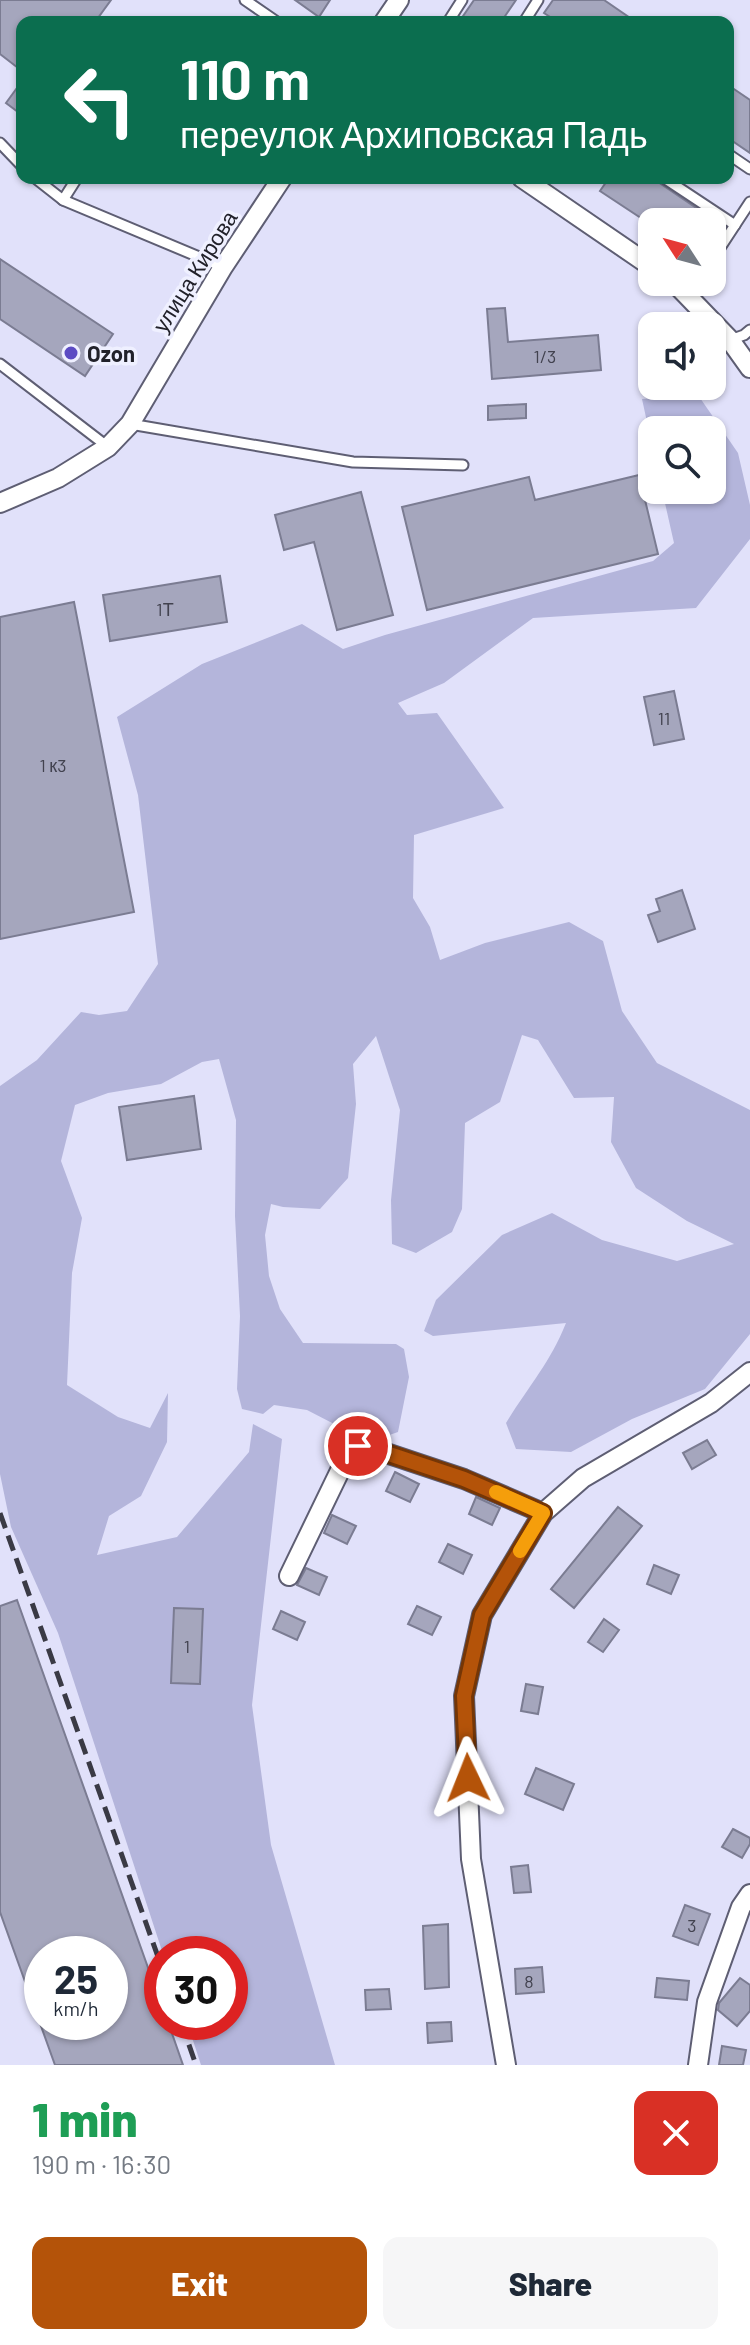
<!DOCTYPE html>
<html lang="en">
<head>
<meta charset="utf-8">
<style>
  :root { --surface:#fff; --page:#f6f6f7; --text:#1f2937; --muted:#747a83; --accent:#b45309 }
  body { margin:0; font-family:Barlow,sans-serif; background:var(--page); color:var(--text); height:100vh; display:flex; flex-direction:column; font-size:30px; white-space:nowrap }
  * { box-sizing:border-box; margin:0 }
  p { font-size:26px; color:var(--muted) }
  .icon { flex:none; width:44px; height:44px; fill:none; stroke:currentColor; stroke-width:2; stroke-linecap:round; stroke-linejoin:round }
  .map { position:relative; height:2065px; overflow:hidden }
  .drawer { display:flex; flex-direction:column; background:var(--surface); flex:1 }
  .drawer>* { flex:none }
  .hud { position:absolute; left:16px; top:16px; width:718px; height:168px; border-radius:16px; box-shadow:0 2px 6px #0004; background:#0b6e4f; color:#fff; overflow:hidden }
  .needle { width:52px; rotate:306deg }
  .tools { position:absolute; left:638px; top:208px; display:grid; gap:16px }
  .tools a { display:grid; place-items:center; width:88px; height:88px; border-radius:16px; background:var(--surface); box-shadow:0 2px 6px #0004; font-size:40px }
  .speed { position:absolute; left:24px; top:1936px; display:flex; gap:16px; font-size:40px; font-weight:700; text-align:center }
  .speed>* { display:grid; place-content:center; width:104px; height:104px; border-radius:50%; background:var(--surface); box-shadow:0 2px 6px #0004; line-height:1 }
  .speed small { font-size:20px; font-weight:400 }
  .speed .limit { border:12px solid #d22; background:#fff; color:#111 }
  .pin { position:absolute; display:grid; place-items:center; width:68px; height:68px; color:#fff; margin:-34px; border:4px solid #fff; border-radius:50%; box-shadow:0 2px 8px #0007 }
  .me { position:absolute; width:88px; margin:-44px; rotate:358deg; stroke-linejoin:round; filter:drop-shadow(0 0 6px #0008) }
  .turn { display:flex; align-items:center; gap:28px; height:168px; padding:0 32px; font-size:36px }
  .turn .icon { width:104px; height:104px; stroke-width:2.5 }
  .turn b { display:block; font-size:56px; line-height:68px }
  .round { display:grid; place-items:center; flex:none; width:84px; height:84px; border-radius:16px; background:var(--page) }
  .headline { display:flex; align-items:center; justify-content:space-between; height:136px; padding:0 32px }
  h1 { font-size:48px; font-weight:800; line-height:60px; color:#1e9e55 }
  .button { display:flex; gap:16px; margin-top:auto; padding:16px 32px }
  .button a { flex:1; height:92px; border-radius:16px; background:var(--accent); color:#fff; font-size:32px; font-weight:800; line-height:92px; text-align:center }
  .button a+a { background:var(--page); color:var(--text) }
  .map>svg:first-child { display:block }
</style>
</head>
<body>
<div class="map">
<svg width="750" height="2065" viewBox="0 0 750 2065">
  <rect width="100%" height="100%" fill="#e1e1fa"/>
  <!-- green -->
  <path fill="#b4b5db" d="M698 395 738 453 750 505V539L696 608 533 618 444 683 398 703 407 715 437 713 504 808 414 835 413 898 430 927 440 960 485 943 569 922 603 941 622 1011 657 1063 750 1110V1334L705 1389 632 1419 571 1452 516 1449 506 1423C528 1387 550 1363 566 1323L433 1336 424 1331 436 1300 502 1235 552 1213 602 1240 677 1261 734 1244 687 1221 636 1188 611 1142 614 1097 574 1098 538 1040 522 1035 500 1102 465 1123 462 1209 452 1232 416 1253 392 1244 391 1200 400 1110 376 1036 353 1064 356 1104 348 1178 320 1209 283 1207 271 1204 265 1235 269 1276 280 1309 303 1343 396 1344 404 1349 409 1377 398 1432 369 1442 307 1410 274 1405 263 1414 242 1409 237 1389 240 1316 235 1216 236 1120 219 1059 202 1062 161 1084 108 1093 75 1105 61 1161 82 1218 72 1273 67 1385 118 1417 150 1428 168 1393 167 1442 141 1496 109 1516 97 1555 177 1537 249 1452 253 1424 282 1439 252 1705 271 1845 335 2065H201L187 2022H230V1954H163L58 1633 11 1527 0 1474V1086L37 1060 81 1012 99 1015 127 1011 158 964 138 795 117 717 202 664 302 624 343 649 385 635 653 561 674 543 662 490H712V430H652V445L642 399Z"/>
  <!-- building -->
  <g fill="#a5a6bd" stroke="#7b7c92" stroke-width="2" fill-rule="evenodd">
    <path d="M0 0H111L95 22H22V71L0 54Z"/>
    <path d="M295 0H330L319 17Z"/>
    <path d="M474 0H516L501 22H459Z"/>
    <path d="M553 0H604L636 22H558L544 13Z"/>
    <path d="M22 81V115L6 103Z"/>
    <path d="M728 85 750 100V153L728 138Z"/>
    <path d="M609 178H652L717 222H647L600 191Z"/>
    <path d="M0 259 113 334 85 376 0 319Z"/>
    <path d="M505 308 508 342 598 335 601 370 492 379 487 309Z"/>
    <path d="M526 404V418L488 420V406Z"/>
    <path d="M639 475 658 554 427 610 402 507 529 477 535 500Z"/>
    <path d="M361 492 393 615 337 630 314 542 284 550 275 515Z"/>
    <path d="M220 576 227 622 110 641 103 595Z"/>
    <path d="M74 602 134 912 0 939V617Z"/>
    <path d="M674 691 684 739 654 745 644 697Z"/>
    <path d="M682 890 695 929 658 942 648 915 660 911 656 899Z"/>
    <path d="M194 1096 201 1149 127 1160 119 1107Z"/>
    <path d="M707 1440 716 1455 692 1469 683 1453Z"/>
    <path d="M395 1472 419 1484 410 1502 386 1491Z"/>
    <path d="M476 1497 500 1508 492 1525 469 1514Z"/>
    <path d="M618 1507 642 1526 574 1608 551 1589Z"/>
    <path d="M332 1515 356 1526 347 1544 324 1533Z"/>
    <path d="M448 1544 472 1555 463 1574 439 1562Z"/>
    <path d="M654 1565 679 1575 671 1594 647 1584Z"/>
    <path d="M306 1568 327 1577 319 1595 297 1585Z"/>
    <path d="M17 1600 162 2007V2022H168L183 2065H55L0 1912V1606ZM42 1954H110V2022H42Z"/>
    <path d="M417 1606 441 1617 432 1635 408 1624Z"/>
    <path d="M174 1608 203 1609 200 1684 171 1683Z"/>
    <path d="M281 1611 305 1622 297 1640 273 1629Z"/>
    <path d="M604 1619 619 1630 603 1652 588 1642Z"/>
    <path d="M526 1684 543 1687 538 1714 521 1711Z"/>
    <path d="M536 1768 574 1784 563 1810 525 1794Z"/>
    <path d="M733 1829 750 1838V1844L742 1858 722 1847Z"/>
    <path d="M528 1865 531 1892 514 1893 511 1867Z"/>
    <path d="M685 1905 710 1914 698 1945 673 1936Z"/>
    <path d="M448 1924 449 1987 425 1989 423 1926Z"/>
    <path d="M542 1967 544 1992 516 1994 515 1969Z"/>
    <path d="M657 1978 689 1981 687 2000 655 1997Z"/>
    <path d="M740 1978 750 1985V2011L737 2026 718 2010 719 2003Z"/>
    <path d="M389 1989 391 2009 366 2010 365 1990Z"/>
    <path d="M451 2022 452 2041 428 2043 427 2023Z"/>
    <path d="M722 2046 746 2050 743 2065H719Z"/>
  </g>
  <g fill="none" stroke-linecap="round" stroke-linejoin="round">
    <defs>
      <g id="lane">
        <path d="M245 0 277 22"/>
        <path d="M448 22 462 0"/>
        <path d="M524 22 538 0"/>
        <path d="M0 143 22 166"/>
        <path d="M728 154 750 169"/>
        <path d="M35 178 63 200 223 267"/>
        <path d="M664 178 735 225"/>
        <path d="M63 200 77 178"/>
        <path d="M712 260 750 202"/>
        <path d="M730 340 744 335 750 330"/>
        <path d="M0 364 108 447"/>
        <path d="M130 424 353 462 463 465"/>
      </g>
      <g id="street">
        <path d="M384 22 399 0"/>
        <path d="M522 178 652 267"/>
        <path d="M674 282 730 340 750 368"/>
        <path d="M0 503 58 478 108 447 130 424 223 267 282 178"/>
        <path d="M289 1576 350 1450 358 1446 368 1447 464 1479 543 1513"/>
        <path d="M506 2065 471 1859 464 1696 482 1615 543 1513 583 1478 711 1403 750 1372"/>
        <path d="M698 2065 707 2002 741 1907 750 1894"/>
      </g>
    </defs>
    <!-- lane casing -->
    <use href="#lane" stroke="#5e5e73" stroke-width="13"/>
    <!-- street casing -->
    <use href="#street" stroke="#5e5e73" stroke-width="22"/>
    <!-- lane -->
    <use href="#lane" stroke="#fff" stroke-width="9"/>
    <!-- street -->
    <use href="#street" stroke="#fff" stroke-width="18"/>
    <!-- rail -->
    <g stroke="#3a3a45" stroke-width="5" stroke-dasharray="16 8" stroke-linecap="butt">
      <path d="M0 1513 162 1968"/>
      <path d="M181 2022 196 2065"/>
    </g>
  </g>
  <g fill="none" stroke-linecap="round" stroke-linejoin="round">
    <defs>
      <path id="route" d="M358 1446 368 1447 464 1479 543 1513 482 1615 464 1696 468 1778"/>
    </defs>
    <!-- route casing -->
    <use href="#route" stroke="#753606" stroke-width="20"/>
    <!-- route -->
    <use href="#route" stroke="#b45309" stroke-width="14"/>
    <!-- slow -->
    <path stroke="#f59e0b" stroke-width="14" d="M496 1492 543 1513 520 1551"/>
  </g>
  <!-- markers -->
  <circle fill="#5c4bc3" stroke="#eff0ff" stroke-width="3" cx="71" cy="353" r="8"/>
  <g text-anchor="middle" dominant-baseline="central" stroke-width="7" stroke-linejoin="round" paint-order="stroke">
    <!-- number labels -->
    <g font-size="18" fill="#42424f">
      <text x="545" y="356">1/3</text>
      <text x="165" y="609">1Т</text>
      <text x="664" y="718">11</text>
      <text x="53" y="765">1 к3</text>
      <text x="187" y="1646">1</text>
      <text x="692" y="1925">3</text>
      <text x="529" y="1981">8</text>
    </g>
    <!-- street labels -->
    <g font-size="22" fill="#21212a" stroke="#eff0ff">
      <text transform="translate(194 271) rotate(-58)">улица Кирова</text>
    </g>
    <!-- poi labels -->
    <g font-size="22" font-weight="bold" fill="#21212a" stroke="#eff0ff" text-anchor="start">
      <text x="87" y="353">Ozon</text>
    </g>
  </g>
</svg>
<div class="tools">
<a><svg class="needle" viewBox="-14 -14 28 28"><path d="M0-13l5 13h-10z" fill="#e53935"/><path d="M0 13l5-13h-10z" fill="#747a83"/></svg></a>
<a><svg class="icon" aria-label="sound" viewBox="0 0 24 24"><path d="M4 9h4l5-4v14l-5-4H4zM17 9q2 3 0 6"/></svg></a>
<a><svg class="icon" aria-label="search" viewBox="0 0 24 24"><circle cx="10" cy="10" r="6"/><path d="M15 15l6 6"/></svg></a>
</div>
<div class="speed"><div>25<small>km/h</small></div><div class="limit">30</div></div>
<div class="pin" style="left:358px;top:1446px;background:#d93025"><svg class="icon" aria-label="arrive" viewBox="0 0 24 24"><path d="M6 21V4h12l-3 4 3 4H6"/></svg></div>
<svg class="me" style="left:468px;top:1778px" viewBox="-20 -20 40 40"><path d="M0-17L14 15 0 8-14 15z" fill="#b45309" stroke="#fff" stroke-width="4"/></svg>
<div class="hud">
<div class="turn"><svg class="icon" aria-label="left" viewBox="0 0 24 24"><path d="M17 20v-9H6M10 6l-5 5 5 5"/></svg><div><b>110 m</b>переулок Архиповская Падь</div></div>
</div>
</div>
<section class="drawer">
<div class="headline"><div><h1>1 min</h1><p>190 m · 16:30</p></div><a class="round" style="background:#d93025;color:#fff"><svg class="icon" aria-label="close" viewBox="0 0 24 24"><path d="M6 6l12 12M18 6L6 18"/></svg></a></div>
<div class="button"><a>Exit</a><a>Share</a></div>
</section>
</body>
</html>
